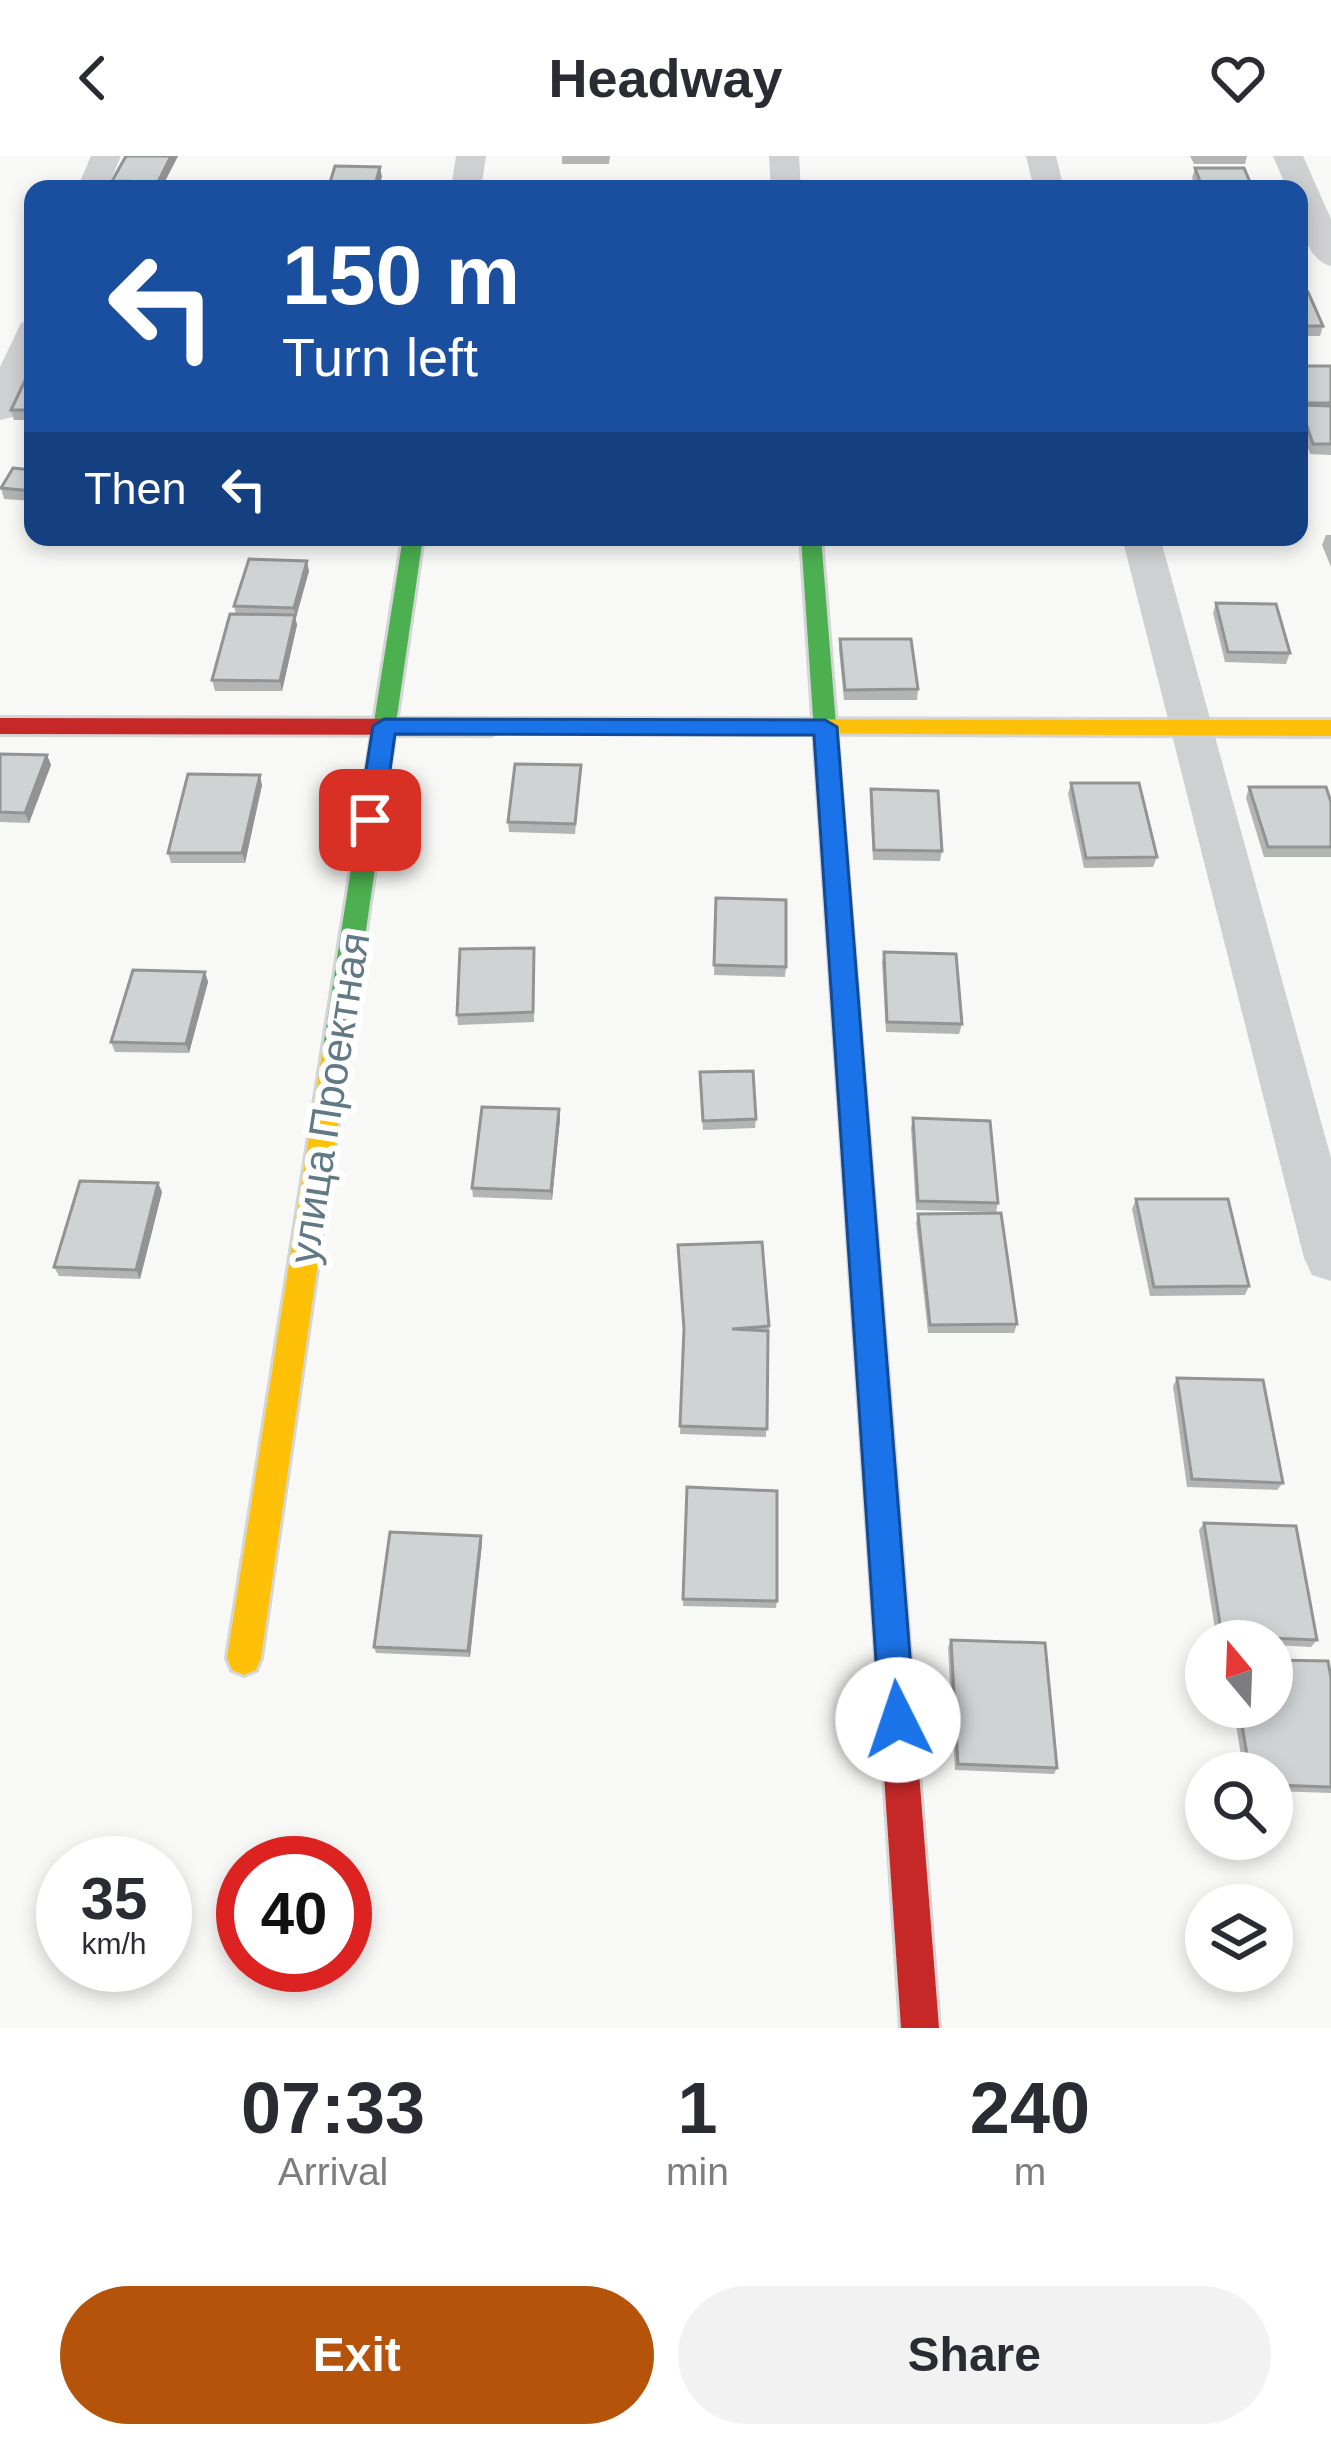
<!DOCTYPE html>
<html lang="en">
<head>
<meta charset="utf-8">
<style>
  :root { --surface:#fff; --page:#f2f2f3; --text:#2b2b33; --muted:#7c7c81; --accent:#b45309 }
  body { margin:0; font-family:Helvetica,sans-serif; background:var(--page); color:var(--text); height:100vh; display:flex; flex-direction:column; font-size:45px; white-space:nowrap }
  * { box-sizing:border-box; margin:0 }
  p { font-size:39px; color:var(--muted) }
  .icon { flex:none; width:66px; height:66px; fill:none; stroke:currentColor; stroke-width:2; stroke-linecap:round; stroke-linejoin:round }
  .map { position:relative; height:1872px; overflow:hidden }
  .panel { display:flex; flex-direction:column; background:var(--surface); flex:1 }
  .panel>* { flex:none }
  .hud { position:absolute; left:24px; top:24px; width:1284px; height:366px; border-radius:24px; box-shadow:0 6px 18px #0003; background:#1a4fa0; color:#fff; overflow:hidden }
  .needle { width:78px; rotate:341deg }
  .tools { position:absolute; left:1185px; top:1464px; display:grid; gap:24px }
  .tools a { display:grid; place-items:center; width:108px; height:108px; border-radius:50%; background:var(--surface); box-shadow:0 6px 18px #0003; font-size:60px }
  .speed { position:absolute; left:36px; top:1680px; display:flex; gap:24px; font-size:60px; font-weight:700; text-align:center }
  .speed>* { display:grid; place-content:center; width:156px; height:156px; border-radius:50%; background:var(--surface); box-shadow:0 6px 18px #0003; line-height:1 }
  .speed small { font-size:30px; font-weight:400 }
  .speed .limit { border:18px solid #d22; background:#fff; color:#111 }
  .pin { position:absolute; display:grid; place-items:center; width:102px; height:102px; color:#fff; margin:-51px; border-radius:24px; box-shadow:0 6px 18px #0006 }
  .me { position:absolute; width:132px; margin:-66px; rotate:356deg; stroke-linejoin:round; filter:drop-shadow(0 0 9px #0008) }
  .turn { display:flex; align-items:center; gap:42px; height:252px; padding:0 60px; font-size:54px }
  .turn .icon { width:156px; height:156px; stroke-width:2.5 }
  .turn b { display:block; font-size:84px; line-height:102px }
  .then { display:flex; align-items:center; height:114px; padding:0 60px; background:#0003; gap:24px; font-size:45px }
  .eta { display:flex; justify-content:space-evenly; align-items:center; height:204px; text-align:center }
  .eta b { font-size:72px; font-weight:600; line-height:84px }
  .primary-button { display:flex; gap:24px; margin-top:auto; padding:24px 60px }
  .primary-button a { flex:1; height:138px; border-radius:72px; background:var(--accent); color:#fff; font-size:48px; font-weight:600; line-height:138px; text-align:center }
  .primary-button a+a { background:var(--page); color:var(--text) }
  header { display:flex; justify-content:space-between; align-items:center; height:156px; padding:0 60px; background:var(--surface); font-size:54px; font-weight:600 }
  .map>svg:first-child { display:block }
</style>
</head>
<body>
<header><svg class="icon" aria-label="back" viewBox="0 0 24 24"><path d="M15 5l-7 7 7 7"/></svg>Headway<svg class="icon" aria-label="heart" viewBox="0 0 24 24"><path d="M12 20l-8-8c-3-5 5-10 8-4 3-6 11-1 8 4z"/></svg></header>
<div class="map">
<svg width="1331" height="1872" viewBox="0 0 1331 1872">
  <rect width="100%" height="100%" fill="#f8f8f7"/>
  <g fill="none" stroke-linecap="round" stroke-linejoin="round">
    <defs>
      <g id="fast">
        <path d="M403 381H423L348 898 344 905H326L322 898Z"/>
        <path d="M801 381H821L896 1322 891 1332 880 1337 869 1332 864 1322Z"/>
      </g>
      <g id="slow">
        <path d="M491 563 1331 564V580L483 576V566Z"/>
        <path d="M335 888 344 891 348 898 261 1502 256 1514 244 1519 232 1514 227 1502 322 898 326 891Z"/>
      </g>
      <g id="jam">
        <path d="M0 562 491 563 502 571 491 579 0 578Z"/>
        <path d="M880 1307 891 1312 896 1322 939 1872H901L864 1322 869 1312Z"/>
      </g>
    </defs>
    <!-- fast casing -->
    <use href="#fast" stroke="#d4d6d6" stroke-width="6"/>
    <!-- slow casing -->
    <use href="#slow" stroke="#d4d6d6" stroke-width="6"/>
    <!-- jam casing -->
    <use href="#jam" stroke="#d4d6d6" stroke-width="6"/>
    <!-- street -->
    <g fill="#ced0d1" fill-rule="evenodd">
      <path d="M91 0H121L107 33H77Z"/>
      <path d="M456 0H486L481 33H451Z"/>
      <path d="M769 0H799L801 33H771Z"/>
      <path d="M1026 0H1056L1064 33H1034Z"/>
      <path d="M1273 0H1303L1331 63V110C1302 103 1299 58 1299 33H1287Z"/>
      <path d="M33 164C33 200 33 230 13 261L0 264V211L21 167Z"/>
      <path d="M1122 381H1160L1331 1002V1125L1312 1119 1304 1102Z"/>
    </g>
    <!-- fast -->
    <use href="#fast" fill="#4caf50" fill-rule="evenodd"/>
    <!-- slow -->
    <use href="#slow" fill="#ffc107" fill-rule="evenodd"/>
    <!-- jam -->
    <use href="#jam" fill="#c62828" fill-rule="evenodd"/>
  </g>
  <!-- wall -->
  <g fill="#b3b5b5">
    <path d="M178 0 161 33H115L112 25Z"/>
    <path d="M562 0H610L609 8H562Z"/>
    <path d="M1190 0H1247L1245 8H1194Z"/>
    <path d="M1195 12 1253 33H1197L1192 22Z"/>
    <path d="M1299 136 1323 170 1320 180H1299Z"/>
    <path d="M1299 210H1331V299L1310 298 1299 266Z"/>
    <path d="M33 216V264H14L11 254Z"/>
    <path d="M33 314V345L4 343 1 332Z"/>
    <path d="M1326 379H1331V411L1322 389Z"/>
    <path d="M309 415 295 462 297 469 282 535H215L212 524 236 458 234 450Z"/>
    <path d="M1216 447 1290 497 1286 508 1225 506 1213 457Z"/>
    <path d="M840 483 918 533 917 544H844L839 494Z"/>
    <path d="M0 598 47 599 51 609 29 667 0 666Z"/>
    <path d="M581 609 575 678 509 676 508 666Z"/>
    <path d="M1071 627 1157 701 1153 711 1084 712 1068 638Z"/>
    <path d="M262 629 245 707H171L168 697Z"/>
    <path d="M1249 631 1331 646V701H1264L1246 642Z"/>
    <path d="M871 633 942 695 940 705 873 704 870 644Z"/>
    <path d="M716 742 786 811 785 821 714 819Z"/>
    <path d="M534 792V866L458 869 457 859Z"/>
    <path d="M884 796 962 868 959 878 886 876 882 806Z"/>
    <path d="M205 816 208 826 189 897 115 896 111 886Z"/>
    <path d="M700 926 756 963 755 972 703 974Z"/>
    <path d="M559 953 560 963 552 1044 473 1041 472 1032Z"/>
    <path d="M913 962 998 1047 996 1056 916 1054 911 972Z"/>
    <path d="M158 1027 162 1036 140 1123 59 1120 54 1111Z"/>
    <path d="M1136 1043 1249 1130 1245 1139 1150 1140 1132 1053Z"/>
    <path d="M918 1058 1017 1168 1014 1177H928L916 1067Z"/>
    <path d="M769 1170 766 1281 680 1278 684 1180Z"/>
    <path d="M1177 1222 1283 1327 1277 1334 1187 1331 1173 1230Z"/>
    <path d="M687 1331 777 1445 776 1452 683 1450Z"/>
    <path d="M1204 1367 1317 1484 1311 1491 1272 1489V1485H1217L1199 1374Z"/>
    <path d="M482 1387 470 1501 376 1497 374 1491Z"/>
    <path d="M951 1484 1057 1612 1054 1618 955 1614 948 1491Z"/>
    <path d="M1331 1522V1637L1272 1635V1617H1244L1233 1551H1272Z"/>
  </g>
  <!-- shaded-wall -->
  <g fill="#929494">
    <path d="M171 0H178L161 33H160L158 26Z"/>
    <path d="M380 11 382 21 378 33H374Z"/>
    <path d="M307 405 309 415 296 462 294 452Z"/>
    <path d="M295 459 297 469 282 535 280 525Z"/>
    <path d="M47 599 51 609 29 667 25 657Z"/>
    <path d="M260 619 262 629 245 707 242 697Z"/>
    <path d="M205 816 208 826 189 897 186 888Z"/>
    <path d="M559 953 560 963 552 1044 551 1035Z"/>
    <path d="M158 1027 162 1036 140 1123 136 1114Z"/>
    <path d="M481 1380 482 1387 470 1501 468 1495Z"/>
  </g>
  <!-- building -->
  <g fill="#d0d3d3" stroke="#929494" stroke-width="3">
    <path d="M126 0H171L158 26 112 25Z"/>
    <path d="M335 10 380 11 374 33H328Z"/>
    <path d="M1195 12H1244L1253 33H1203Z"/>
    <path d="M1299 136H1308L1323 170H1299Z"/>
    <rect x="1299" y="210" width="32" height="37"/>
    <path d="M29 216H33V254H11Z"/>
    <path d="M1300 249 1331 250V288H1313Z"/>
    <path d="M13 312 33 314V335L1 332Z"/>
    <path d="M249 403 307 405 294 452 234 450Z"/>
    <path d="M1216 447 1276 448 1290 497 1228 496Z"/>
    <path d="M230 458 295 459 280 525 212 524Z"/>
    <path d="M840 483H911L918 533 845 534Z"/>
    <path d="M0 598 47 599 25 657 0 656Z"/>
    <path d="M515 608 581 609 575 668 508 666Z"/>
    <path d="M188 618 260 619 242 697H168Z"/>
    <path d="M1071 627H1139L1157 701 1086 702Z"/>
    <path d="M1249 631H1326L1331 646V691H1268Z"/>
    <path d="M871 633 938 635 942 695 874 694Z"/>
    <path d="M716 742 786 744V811L714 809Z"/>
    <path d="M534 792 533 856 457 859 460 793Z"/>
    <path d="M884 796 956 798 962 868 887 866Z"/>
    <path d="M133 814 205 816 186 888 111 886Z"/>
    <path d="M753 915 756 963 703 965 700 916Z"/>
    <path d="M482 951 559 953 551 1035 472 1032Z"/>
    <path d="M913 962 990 965 998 1047 918 1045Z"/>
    <path d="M80 1025 158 1027 136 1114 54 1111Z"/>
    <path d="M1136 1043H1228L1249 1130 1154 1131Z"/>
    <path d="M1001 1057 1017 1168 930 1169 918 1058Z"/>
    <path d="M762 1086 769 1170 732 1173 768 1175 767 1273 680 1270 684 1173 678 1089Z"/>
    <path d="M1177 1222 1263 1224 1283 1327 1192 1323Z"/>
    <path d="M687 1331 777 1335V1445L683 1443Z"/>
    <path d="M1204 1367 1296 1370 1317 1484 1222 1480Z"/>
    <path d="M390 1376 481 1380 468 1495 374 1491Z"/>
    <path d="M951 1484 1045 1487 1057 1612 958 1608Z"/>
    <path d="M1272 1504 1328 1505 1331 1522V1631L1272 1629V1617H1250L1239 1551H1272Z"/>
  </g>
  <!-- route -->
  <path fill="#1a73e8" stroke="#114b97" stroke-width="3" d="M384 563 825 564 837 571 915 1564 910 1577 898 1582 885 1577 880 1564 814 579 395 578 383 664 370 672 358 664 373 570Z"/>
  <g text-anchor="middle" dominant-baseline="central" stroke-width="12" stroke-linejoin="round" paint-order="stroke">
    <!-- street labels -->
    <g font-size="42" fill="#617985" stroke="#fff">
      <text transform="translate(329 942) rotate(-81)">улица Проектная</text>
    </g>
  </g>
</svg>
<div class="tools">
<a><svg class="needle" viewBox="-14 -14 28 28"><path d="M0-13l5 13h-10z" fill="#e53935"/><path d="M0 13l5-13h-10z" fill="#7c7c81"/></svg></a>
<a><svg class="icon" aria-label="search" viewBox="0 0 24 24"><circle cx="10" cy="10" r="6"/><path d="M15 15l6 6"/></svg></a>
<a><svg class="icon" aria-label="layers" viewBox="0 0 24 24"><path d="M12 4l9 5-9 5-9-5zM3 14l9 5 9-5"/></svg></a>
</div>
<div class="speed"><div>35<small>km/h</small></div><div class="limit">40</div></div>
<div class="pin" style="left:370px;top:664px;background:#d93025"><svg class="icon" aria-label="arrive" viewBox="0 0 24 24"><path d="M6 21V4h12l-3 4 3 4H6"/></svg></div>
<svg class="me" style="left:898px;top:1564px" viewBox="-20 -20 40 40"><circle r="19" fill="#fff"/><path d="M0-13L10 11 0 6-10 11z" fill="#1a73e8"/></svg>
<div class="hud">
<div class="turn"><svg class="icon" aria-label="left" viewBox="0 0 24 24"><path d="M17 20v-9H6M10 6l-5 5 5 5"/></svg><div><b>150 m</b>Turn left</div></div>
<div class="then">Then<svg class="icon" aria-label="left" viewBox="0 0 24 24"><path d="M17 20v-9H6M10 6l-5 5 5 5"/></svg></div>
</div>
</div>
<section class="panel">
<div class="eta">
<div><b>07:33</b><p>Arrival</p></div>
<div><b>1</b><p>min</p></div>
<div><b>240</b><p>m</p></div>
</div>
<div class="primary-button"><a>Exit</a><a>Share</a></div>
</section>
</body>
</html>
